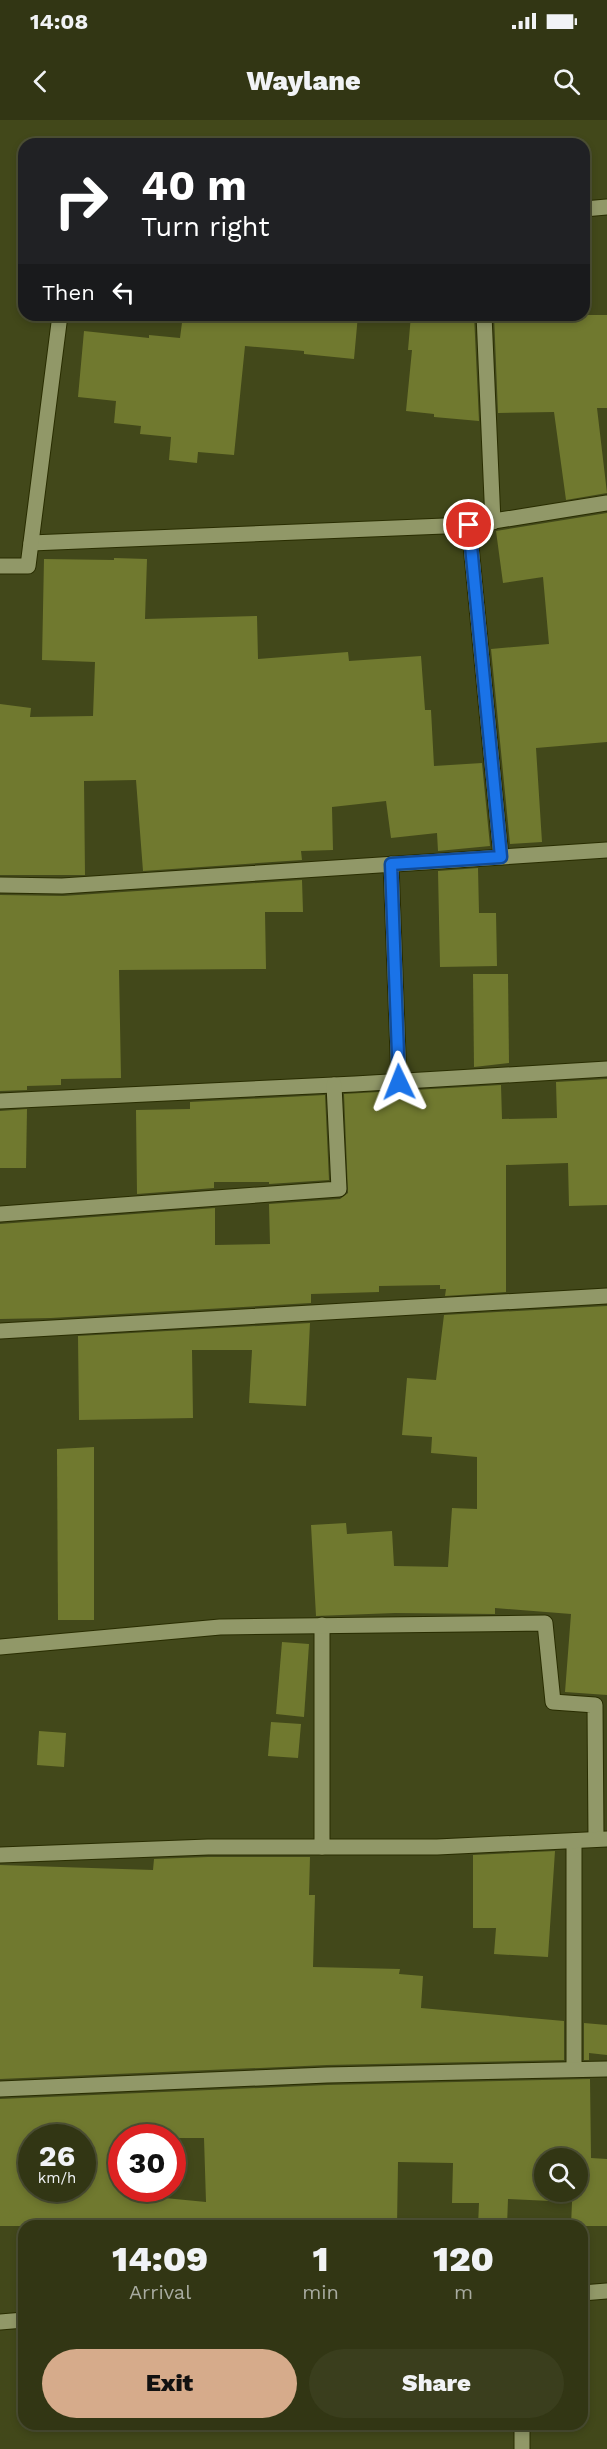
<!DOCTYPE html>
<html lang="en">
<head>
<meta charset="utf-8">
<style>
  :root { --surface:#323614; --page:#3a3e1d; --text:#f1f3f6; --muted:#a8aba0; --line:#4d5034; --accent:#d6ab8b }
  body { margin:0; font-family:"Work Sans",sans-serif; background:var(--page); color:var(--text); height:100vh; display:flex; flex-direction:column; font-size:22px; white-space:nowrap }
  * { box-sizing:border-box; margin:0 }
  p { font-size:20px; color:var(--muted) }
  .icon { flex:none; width:33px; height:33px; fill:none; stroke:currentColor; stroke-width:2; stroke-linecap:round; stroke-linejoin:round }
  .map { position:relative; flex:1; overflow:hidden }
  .sheet { position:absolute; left:18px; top:2100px; width:570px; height:210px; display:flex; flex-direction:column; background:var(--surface); border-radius:18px; box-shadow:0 3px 9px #0003,0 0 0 2px var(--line) }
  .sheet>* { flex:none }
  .banner { position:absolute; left:18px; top:18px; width:572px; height:183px; border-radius:18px; box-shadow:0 3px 9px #0003,0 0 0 2px var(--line); background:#202124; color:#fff; overflow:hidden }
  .buttons { position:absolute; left:534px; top:2028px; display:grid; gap:12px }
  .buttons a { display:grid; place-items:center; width:54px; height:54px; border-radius:50%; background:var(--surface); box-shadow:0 3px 9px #0003,0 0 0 2px var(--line); font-size:30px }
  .speed { position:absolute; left:18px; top:2004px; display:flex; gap:12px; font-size:30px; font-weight:700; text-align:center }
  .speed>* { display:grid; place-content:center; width:78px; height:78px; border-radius:50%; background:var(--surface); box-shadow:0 3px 9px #0003,0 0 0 2px var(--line); line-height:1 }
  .speed small { font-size:15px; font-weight:400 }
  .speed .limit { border:9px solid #d22; background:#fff; color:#111 }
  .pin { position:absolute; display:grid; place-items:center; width:51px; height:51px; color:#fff; margin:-26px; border:3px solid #fff; border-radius:50%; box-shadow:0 2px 6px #0007 }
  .me { position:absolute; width:66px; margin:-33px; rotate:358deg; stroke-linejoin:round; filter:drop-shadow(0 0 4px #0008) }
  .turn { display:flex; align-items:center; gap:21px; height:126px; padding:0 24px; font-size:27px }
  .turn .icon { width:78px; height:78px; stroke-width:2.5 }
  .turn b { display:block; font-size:42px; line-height:51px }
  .then { display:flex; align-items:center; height:57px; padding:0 24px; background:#0003; gap:12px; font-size:22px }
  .eta { display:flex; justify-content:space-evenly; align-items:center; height:102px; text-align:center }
  .eta b { font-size:36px; font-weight:800; line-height:42px }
  .cta { display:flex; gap:12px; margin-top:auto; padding:12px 24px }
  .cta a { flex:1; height:69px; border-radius:36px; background:var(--accent); color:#111; font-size:24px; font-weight:800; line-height:69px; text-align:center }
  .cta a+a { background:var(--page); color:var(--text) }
  .status { display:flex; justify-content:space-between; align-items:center; height:42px; padding:0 30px; background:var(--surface); direction:ltr }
  .status svg { height:16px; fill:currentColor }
  header { display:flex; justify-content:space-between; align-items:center; height:78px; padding:0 24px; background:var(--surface); font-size:27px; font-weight:800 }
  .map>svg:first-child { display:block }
</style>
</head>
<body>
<div class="status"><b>14:08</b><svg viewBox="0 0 49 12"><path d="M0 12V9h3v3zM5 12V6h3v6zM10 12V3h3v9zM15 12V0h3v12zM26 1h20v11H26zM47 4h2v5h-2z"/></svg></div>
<header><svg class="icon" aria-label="back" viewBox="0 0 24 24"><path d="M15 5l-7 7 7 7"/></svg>Waylane<svg class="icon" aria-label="search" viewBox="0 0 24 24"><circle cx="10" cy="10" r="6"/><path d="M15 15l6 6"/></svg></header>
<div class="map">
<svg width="607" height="2329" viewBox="0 0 607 2329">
  <rect width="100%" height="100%" fill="#42481a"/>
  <!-- building -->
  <g fill="#70792f" fill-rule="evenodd">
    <path d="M183 195H358L354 239 304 234V231L245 226 234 335 198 332 197 343 169 340 171 317 140 314 141 306 114 303 116 281 78 277 84 211 149 218V215L180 218Z"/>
    <path d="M411 195H474L479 301 434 297V294L406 291 412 230H408Z"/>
    <path d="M494 195H607V288H597L607 373 566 380 554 292 498 293Z"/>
    <path d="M607 393V622L536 628 542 722 510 724 491 529 549 524 543 457 503 463 496 411Z"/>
    <path d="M114 438 147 439 145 499 257 496 258 539 348 532 349 541 421 536 425 590H431L434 646 482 643 490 726 438 731 437 713 391 718 386 681 332 687 333 730 301 731 302 740 143 751 136 660 84 661 85 755H0V584L31 588 30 597 93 596 95 542 42 540 44 439 114 440Z"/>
    <path d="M478 748 479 793H496L497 846 440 847 438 751Z"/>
    <path d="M302 760 303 792H265L266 849 119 850 121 958 61 959V965L27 966V970L0 971V775L63 776Z"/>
    <path d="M473 854H508L509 943 474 947Z"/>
    <path d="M607 959V1085L569 1086 568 1043 506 1045V1172L445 1176 446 1169H440V1165L379 1166V1172L311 1174V1183L51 1198 0 1199V1104L215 1088V1125L270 1124 269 1084 340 1079 348 1073 344 974 501 965 502 999 557 998 556 962Z"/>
    <path d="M325 975 329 1060 269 1064V1062H214V1068L137 1074 136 990 190 989V982Z"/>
    <path d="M27 989 26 1048H0V991Z"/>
    <path d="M607 1186V1575L565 1572 571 1494 495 1488V1494L395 1493 316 1496 311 1405 346 1403 347 1414 392 1411 394 1446 448 1447 452 1388 477 1389V1337L431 1333 432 1317 402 1315 407 1258 436 1260 444 1195Z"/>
    <path d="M310 1203 306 1286 249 1283 252 1230H192L193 1298 79 1300 78 1216Z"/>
    <path d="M94 1327V1500H58L57 1329Z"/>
    <path d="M282 1522 309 1524 304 1597 276 1594Z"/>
    <path d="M271 1602 301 1604 298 1638 268 1636Z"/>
    <path d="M39 1611 66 1613 64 1647 37 1645Z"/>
    <path d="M555 1731 548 1837 494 1834 496 1808H473V1735Z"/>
    <path d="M208 1737H310L309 1775H315L313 1847 400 1849 399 1854 423 1856 421 1888 564 1901V1940L327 1945 0 1959V1745L153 1750 154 1739Z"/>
    <path d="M584 1903 607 1905V1935L589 1933V1940H584Z"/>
    <path d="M590 1959 591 2038 607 2039V2106H571L572 2082 508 2079 507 2106H478L479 2083H452L453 2043 398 2042 397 2106H164L113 2102V2106H0V1979L327 1965ZM32 2018H82V2068H32ZM122 2018H204L206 2082 134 2075 135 2068H122ZM544 2038H578V2072H544Z"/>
  </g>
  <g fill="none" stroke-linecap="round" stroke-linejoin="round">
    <defs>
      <g id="minor">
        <path d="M584 89 607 87"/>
        <path d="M484 195 493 402"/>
        <path d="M31 423 469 405"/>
        <path d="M0 446H28L60 195"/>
        <path d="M501 737 469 405 607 383"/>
        <path d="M391 744 399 962"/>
        <path d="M0 765 62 766 607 730"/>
        <path d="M0 981 355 964 607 949"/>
        <path d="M0 1094 339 1069 334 965"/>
        <path d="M0 1211 607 1176"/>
        <path d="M322 1505V1727"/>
        <path d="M0 1527 220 1507 545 1503 553 1582 595 1585 596 1719"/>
        <path d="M574 1721V1949"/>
        <path d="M0 1735 208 1727H437L607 1719"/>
        <path d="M0 1969 327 1955 607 1949"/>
        <path d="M582 2173 607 2171"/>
        <path d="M0 2202 24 2200"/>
        <path d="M522 2329V2304"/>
      </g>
    </defs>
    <!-- minor casing -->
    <use href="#minor" stroke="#292d00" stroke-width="17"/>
    <!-- minor -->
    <use href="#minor" stroke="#919868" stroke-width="15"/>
  </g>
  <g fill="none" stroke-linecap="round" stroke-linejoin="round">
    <defs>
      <path id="route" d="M399 962 391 744 501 737 469 405"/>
    </defs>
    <!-- route casing -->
    <use href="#route" stroke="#114b97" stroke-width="15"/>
    <!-- route -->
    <use href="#route" stroke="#1a73e8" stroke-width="10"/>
  </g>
</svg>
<div class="buttons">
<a><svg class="icon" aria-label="search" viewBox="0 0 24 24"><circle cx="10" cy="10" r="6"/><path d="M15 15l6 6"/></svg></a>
</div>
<div class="speed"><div>26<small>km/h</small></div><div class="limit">30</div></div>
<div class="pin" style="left:469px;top:405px;background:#d93025"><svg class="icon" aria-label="arrive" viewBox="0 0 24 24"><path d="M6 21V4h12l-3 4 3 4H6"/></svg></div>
<svg class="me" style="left:399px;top:962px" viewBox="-20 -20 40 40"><path d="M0-17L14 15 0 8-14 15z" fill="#1a73e8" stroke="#fff" stroke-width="4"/></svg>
<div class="banner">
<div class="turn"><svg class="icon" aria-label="right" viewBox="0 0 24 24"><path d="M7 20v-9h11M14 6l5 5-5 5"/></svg><div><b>40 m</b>Turn right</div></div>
<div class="then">Then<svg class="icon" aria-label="left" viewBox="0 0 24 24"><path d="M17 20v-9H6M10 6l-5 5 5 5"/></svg></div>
</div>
<section class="sheet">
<div class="eta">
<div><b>14:09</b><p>Arrival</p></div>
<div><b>1</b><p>min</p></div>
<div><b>120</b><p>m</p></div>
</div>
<div class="cta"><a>Exit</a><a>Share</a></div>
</section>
</div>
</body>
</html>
